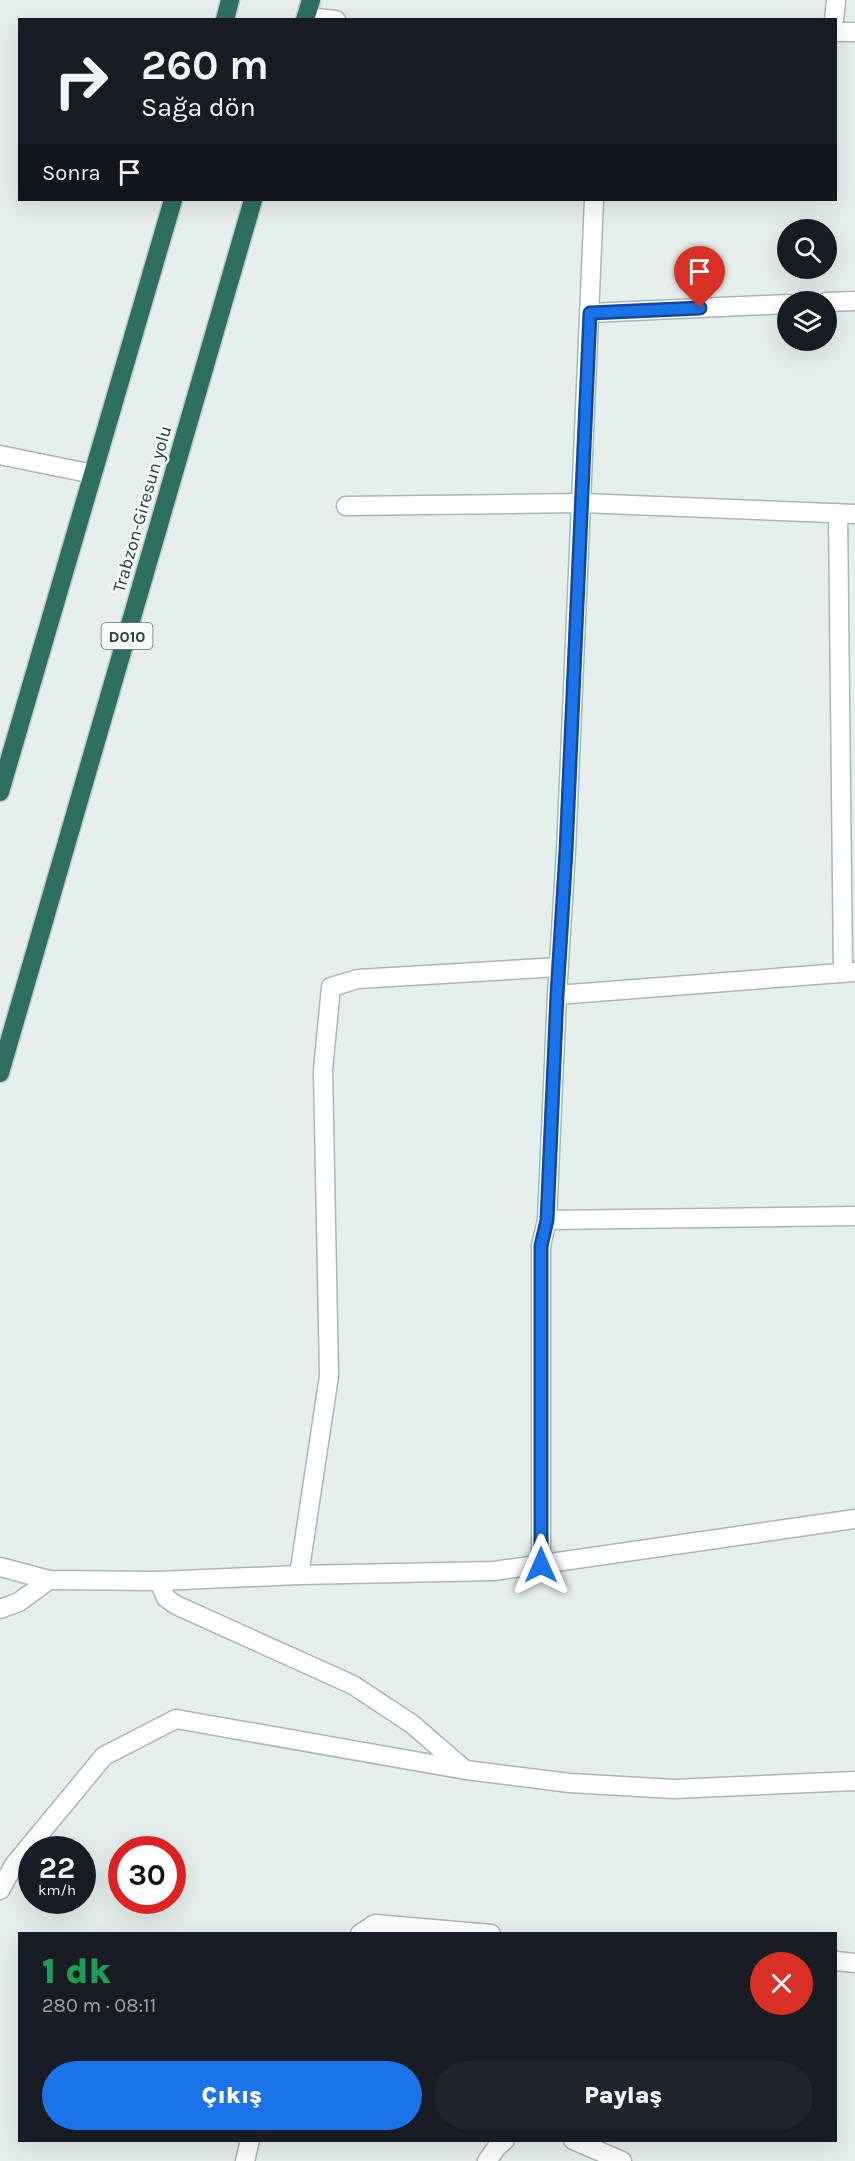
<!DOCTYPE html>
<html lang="tr">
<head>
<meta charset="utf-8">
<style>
  :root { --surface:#171b24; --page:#20242c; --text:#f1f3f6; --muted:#9ea1a6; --accent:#1a73e8 }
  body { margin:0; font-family:Karla,sans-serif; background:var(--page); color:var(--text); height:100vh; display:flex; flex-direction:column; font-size:22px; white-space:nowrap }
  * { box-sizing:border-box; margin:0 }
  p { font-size:20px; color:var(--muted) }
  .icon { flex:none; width:33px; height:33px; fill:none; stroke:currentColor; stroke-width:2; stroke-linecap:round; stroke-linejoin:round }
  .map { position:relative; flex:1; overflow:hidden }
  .details { position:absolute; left:18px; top:1932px; width:819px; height:210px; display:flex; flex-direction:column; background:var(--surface); border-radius:0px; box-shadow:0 6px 24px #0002 }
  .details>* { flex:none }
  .hud { position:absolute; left:18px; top:18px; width:819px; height:183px; border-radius:0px; box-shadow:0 6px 24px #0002; background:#171b24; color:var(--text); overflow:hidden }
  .fabs { position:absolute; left:777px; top:219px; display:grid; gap:12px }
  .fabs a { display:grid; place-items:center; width:60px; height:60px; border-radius:50%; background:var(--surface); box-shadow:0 6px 24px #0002; font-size:30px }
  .speed { position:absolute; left:18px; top:1836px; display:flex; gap:12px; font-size:30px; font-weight:700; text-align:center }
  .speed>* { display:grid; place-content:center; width:78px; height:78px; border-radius:50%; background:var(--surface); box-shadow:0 6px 24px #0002; line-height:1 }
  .speed small { font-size:15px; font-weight:400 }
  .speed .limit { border:9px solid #d22; background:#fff; color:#111 }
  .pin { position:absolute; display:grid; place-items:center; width:51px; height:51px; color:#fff; margin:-62px -26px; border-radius:50% 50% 50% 0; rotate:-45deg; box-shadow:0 0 6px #0007 }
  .pin .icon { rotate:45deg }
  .me { position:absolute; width:66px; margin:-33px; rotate:0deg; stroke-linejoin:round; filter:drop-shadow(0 0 4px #0008) }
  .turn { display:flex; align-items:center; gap:21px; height:126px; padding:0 24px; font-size:27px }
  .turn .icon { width:78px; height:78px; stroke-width:2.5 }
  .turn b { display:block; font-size:42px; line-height:51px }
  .then { display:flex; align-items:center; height:57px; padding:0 24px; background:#0003; gap:12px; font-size:22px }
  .round { display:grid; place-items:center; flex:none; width:63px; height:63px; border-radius:32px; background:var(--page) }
  .head { display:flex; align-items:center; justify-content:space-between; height:102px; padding:0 24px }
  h1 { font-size:36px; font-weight:800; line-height:45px; color:#1e9e55 }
  .primary-button { display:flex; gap:12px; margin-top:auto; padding:12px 24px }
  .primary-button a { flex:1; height:69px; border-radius:36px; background:var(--accent); color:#fff; font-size:24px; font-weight:800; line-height:69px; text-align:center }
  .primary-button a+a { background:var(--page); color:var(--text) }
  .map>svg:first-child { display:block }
</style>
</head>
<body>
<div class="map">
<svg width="855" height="2161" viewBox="0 0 855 2161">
  <rect width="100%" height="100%" fill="#e6efeb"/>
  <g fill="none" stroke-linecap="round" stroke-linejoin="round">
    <defs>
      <g id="minor">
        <path d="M306 17 336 20"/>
        <path d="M834 20 836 0"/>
        <path d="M836 32H855"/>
        <path d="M826 302 855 301"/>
        <path d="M590 313 788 304"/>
        <path d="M0 455 93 474"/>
        <path d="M346 506 582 503 855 514"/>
        <path d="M838 513 843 972"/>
        <path d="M557 995 853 972"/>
        <path d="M547 1220 855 1216"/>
        <path d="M541 1565V1246L547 1220 557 995 566 851 594 200"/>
        <path d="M0 1567 49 1580 159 1581 299 1575 494 1571 855 1519"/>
        <path d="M299 1575 329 1376 323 1070 331 987 358 979 559 967"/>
        <path d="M159 1581 166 1598 176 1605 353 1685 412 1724 464 1769"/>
        <path d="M0 1609 19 1602 49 1580"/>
        <path d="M0 1890 14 1865 104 1756 176 1719 466 1770 570 1783 674 1789 855 1781"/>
        <path d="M360 1934 375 1924 491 1934"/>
        <path d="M836 1961 855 1963"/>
        <path d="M573 2140 622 2161"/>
        <path d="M245 2161 250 2140"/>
        <path d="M487 2161 497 2147 505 2140"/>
      </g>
      <g id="highway">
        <path d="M225 20 230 0"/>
        <path d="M305 20 311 0"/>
        <path d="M0 792 173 200"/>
        <path d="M0 1073 253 200"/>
      </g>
    </defs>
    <!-- minor casing -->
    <use href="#minor" stroke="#a8b8b2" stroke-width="21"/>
    <!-- highway casing -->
    <use href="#highway" stroke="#c2cac8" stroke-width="21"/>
    <!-- minor -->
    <use href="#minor" stroke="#fff" stroke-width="18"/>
    <!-- highway -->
    <use href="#highway" stroke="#2f6f62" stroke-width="18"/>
  </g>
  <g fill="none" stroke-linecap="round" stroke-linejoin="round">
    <defs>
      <path id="route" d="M541 1565V1246L547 1220 557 995 566 851 590 313 700 308"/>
    </defs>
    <!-- route casing -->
    <use href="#route" stroke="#114b97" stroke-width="15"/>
    <!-- route -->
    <use href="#route" stroke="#1a73e8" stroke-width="10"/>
  </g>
  <g text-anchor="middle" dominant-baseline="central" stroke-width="4.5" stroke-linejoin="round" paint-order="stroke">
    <!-- shield labels -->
    <rect fill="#f7fbf9" stroke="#637a73" stroke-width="1.5" x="101.5" y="623" width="51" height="26" rx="4.5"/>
    <g font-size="16" font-weight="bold" fill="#24423a">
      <text x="127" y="636">D010</text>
    </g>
    <!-- street labels -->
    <g font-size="18" fill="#24423a" stroke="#f7fbf9">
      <text transform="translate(142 509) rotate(-74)">Trabzon-Giresun yolu</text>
    </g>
  </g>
</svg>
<div class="fabs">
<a><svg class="icon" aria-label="search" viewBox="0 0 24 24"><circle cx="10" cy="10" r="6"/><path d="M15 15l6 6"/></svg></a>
<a><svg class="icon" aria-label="layers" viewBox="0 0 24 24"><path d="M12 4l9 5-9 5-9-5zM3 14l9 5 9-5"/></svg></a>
</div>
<div class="speed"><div>22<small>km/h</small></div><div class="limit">30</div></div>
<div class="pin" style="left:700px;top:308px;background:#d93025"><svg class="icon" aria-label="arrive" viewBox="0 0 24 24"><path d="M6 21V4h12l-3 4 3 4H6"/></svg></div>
<svg class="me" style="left:541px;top:1565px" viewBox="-20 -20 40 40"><path d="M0-17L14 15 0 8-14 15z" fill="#1a73e8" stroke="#fff" stroke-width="4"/></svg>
<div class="hud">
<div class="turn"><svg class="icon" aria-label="right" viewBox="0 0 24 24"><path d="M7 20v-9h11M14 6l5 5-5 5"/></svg><div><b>260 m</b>Sağa dön</div></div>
<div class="then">Sonra<svg class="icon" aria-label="arrive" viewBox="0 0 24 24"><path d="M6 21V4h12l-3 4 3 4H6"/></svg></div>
</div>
<section class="details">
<div class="head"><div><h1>1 dk</h1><p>280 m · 08:11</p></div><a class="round" style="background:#d93025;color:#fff"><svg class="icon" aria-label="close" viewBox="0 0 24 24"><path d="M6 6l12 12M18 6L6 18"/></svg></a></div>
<div class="primary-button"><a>Çıkış</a><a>Paylaş</a></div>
</section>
</div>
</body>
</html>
